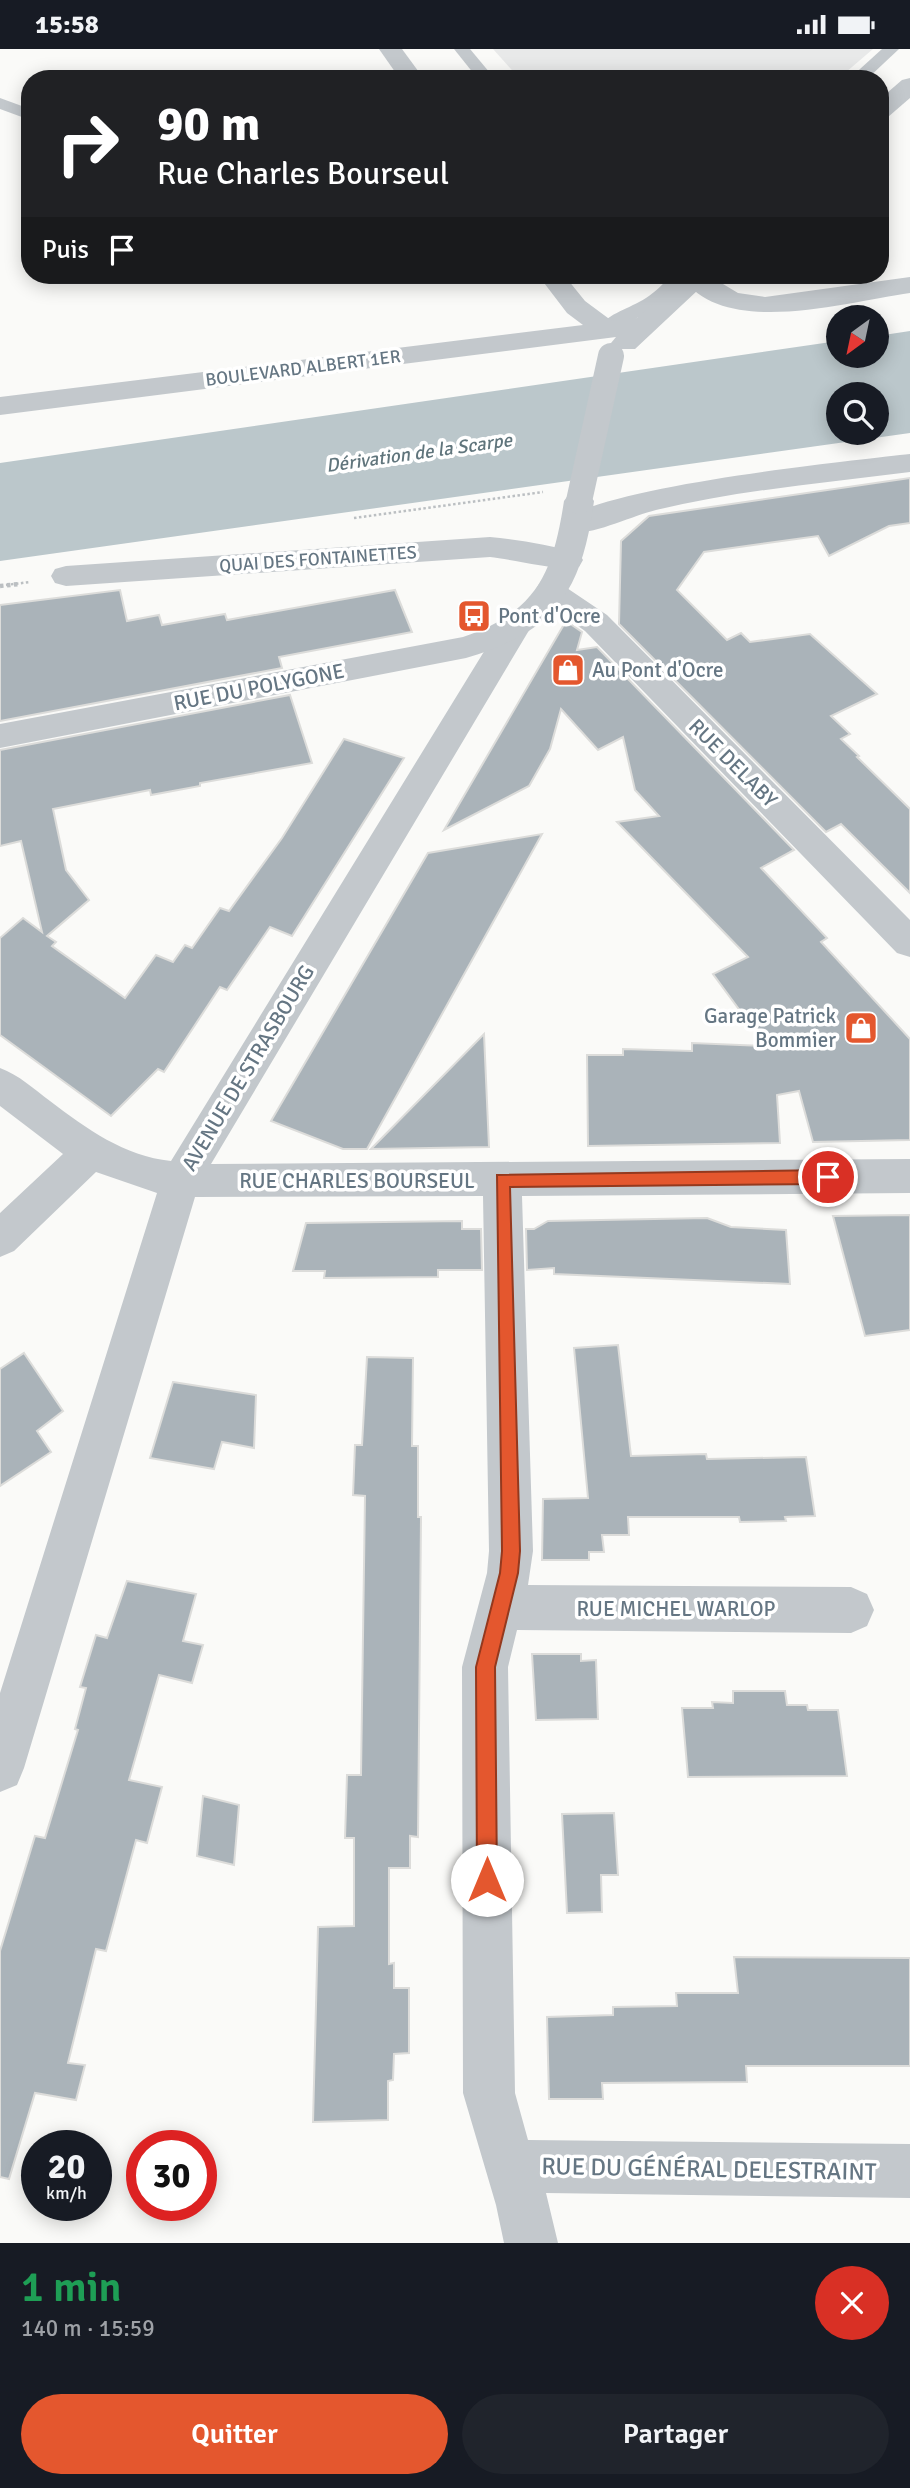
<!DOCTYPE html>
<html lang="fr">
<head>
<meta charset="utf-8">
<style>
  :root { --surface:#171b24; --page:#20242c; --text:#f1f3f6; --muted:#9ea1a6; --accent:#e4572e }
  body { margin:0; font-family:Signika,sans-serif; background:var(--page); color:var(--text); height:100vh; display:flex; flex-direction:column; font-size:26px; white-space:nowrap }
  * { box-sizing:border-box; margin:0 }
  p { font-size:23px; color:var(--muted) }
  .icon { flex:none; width:38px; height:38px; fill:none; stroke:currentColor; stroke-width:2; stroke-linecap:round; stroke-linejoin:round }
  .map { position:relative; height:2194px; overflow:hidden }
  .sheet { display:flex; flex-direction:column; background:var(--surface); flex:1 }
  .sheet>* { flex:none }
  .top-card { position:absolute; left:21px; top:21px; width:868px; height:214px; border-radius:28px; box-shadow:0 4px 18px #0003; background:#202124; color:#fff; overflow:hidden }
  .needle { width:46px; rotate:213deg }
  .buttons { position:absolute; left:826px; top:256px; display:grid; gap:14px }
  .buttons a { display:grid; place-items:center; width:63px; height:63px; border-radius:50%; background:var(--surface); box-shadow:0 4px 18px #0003; font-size:35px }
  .speed { position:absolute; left:21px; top:2081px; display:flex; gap:14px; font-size:35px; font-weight:700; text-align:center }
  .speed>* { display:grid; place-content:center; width:91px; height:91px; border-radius:50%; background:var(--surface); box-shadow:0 4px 18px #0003; line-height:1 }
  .speed small { font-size:18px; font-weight:400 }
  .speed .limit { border:10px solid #d22; background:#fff; color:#111 }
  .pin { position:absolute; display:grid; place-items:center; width:60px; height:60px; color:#fff; margin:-30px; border:4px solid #fff; border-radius:50%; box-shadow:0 2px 7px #0007 }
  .me { position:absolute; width:77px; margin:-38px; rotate:0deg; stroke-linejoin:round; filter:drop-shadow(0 0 5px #0008) }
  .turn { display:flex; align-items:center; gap:24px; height:147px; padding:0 21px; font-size:32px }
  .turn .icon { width:91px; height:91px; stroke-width:2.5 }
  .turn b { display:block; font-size:49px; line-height:60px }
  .then { display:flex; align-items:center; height:66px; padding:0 21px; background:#0003; gap:14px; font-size:26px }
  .round { display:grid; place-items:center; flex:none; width:74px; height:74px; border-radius:37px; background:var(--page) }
  .headline { display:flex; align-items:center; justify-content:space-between; height:119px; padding:0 21px }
  h1 { font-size:42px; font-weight:600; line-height:52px; color:#1e9e55 }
  .primary-button { display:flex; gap:14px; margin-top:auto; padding:14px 21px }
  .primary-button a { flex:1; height:80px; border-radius:42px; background:var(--accent); color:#fff; font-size:28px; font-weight:600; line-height:80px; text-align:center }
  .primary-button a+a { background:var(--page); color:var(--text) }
  .status { display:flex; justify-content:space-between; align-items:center; height:49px; padding:0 35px; background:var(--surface); direction:ltr }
  .status svg { height:19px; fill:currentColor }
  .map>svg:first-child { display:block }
</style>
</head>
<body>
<div class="status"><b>15:58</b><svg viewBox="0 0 49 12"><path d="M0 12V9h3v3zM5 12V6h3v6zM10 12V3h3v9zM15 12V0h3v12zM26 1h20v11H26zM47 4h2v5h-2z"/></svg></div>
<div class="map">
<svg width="910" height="2194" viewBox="0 0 910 2194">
  <rect width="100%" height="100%" fill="#fafaf8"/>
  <!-- built -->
  <path fill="#e8e9e9" d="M493 0H873L838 30H520Z"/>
  <!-- water -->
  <path fill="#bbc7cb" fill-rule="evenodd" d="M910 282V384L0 512V414L838 292V306H877V287ZM838 345H877V383H838Z"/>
  <!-- building -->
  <g fill="#aab3b9" stroke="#dcdcda" stroke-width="2">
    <path d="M910 429V474L889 477 829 507 818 487 704 503 677 541 727 591 741 584 750 593 810 585 877 645 831 667 850 685 841 690 859 707 857 708 910 760V844L841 775 826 783 619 575 621 492 649 467Z"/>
    <path d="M120 541 127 572 159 566 162 576 225 565 227 571 395 541 412 583 279 608 282 619 0 672V556Z"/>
    <path d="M566 572 582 583 577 601 597 598 794 801 761 819 827 889 821 893 910 990V1091L813 1093 799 1042 777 1046 780 1094 588 1097 587 1006H623V1000L692 1002V994L766 997 713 925 748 908 617 773 659 767 635 741 623 688 598 701 561 660 550 700 529 737 444 781Z"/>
    <path d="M290 646 312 714 200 734V737L151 746 150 741 53 760 66 821 89 851 47 887 56 893 52 897 125 949 156 906 173 913 185 896 192 899 220 859 229 862 282 789 344 690 404 709 292 887 270 878 227 941 220 938 164 1023 158 1020 111 1067 0 986V889L23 869 42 883 21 792 0 797V701Z"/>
    <path d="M542 785 367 1100H343L271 1072 428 804Z"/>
    <path d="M484 985 489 1098 371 1100Z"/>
    <path d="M910 1166V1281L865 1287 833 1167Z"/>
    <path d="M707 1169 731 1178 786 1181 790 1235 554 1225V1219L527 1221 526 1180H534L548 1172Z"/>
    <path d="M462 1172V1180H481L482 1221H438V1228L324 1229 325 1222H293L306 1174Z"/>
    <path d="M618 1296 631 1407 706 1405 707 1410 806 1408 815 1467 785 1468 786 1472 740 1473 739 1468H628L629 1486H602L604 1503H589V1511H542L543 1450 588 1449 574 1299Z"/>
    <path d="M24 1304 63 1362 37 1382 51 1403 0 1437V1320Z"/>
    <path d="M367 1308 413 1309 412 1397H418V1468H421L418 1788 410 1787V1819H389V1915L394 1914V1939H409V2004L394 2005 393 2031 388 2032V2071L313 2073 318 1878 354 1877V1789H345L347 1726H361L365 1447 353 1446 355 1396H362Z"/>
    <path d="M173 1333 256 1346 254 1399 222 1393 214 1420 150 1409Z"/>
    <path d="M127 1532 196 1545 183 1592 203 1596 192 1634 159 1626 129 1731 162 1738 147 1794 136 1791 106 1902 96 1900 68 2014 85 2016 76 2051 35 2044 9 2130 0 2128V1902L35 1787 45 1789 78 1681 75 1680 86 1639 80 1638 96 1586 107 1589Z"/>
    <path d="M532 1605H581V1612L596 1611 598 1670 536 1671Z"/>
    <path d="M733 1642H785L787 1656H807L808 1661H838L847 1727 688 1728 682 1659H713L712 1653 733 1654Z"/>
    <path d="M203 1747 239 1756 234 1816 197 1807Z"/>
    <path d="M614 1764 618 1826H601L602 1863 567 1864 562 1765Z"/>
    <path d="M734 1908 910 1909V2017H746L747 2033 602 2034 603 2050H549L547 1968 613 1966V1958L677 1957 676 1944H738Z"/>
  </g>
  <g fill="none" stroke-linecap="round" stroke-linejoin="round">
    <!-- path-far1 -->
    <g stroke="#bbbfc2" stroke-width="2.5" stroke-dasharray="2.5 2.5" stroke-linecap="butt">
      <path d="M354 469 543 443"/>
      <path d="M6 536 30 533"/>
    </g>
    <!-- path -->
    <path stroke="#bbbfc2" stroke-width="4.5" stroke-dasharray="3.5 3.5" stroke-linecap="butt" d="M0 537 19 535"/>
    <!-- service -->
    <g fill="#c3c8cc" fill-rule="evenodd">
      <path d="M454 0H470L495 30H478Z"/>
      <path d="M882 0H899L867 30H849Z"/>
      <path d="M0 49 30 60V71L0 60Z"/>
      <path d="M673 226H692C680 242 616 288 600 284L597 280C610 263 629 260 646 249 656 243 664 233 673 226Z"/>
    </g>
    <!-- minor -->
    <g fill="#c3c8cc" fill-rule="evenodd">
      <path d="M685 226H708L738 244 765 248 910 228V244C849 252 725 290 683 229Z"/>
      <path d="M910 405V423C825 434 739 441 656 461 631 467 588 489 564 483L560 476C583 439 856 411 910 405Z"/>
      <path d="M490 488C520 491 549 496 579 504L583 511 579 518C563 523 511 510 490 508L66 537 55 534 51 527 55 520 66 517Z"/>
      <path d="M550 532 561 535 607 566 910 871V908L897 904 585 582 539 549 535 542 539 535Z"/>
      <path d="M515 567 526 570 531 578 211 1115 910 1110V1144L522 1147 533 1502 528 1536 851 1538 867 1545 874 1561 867 1577 851 1584 517 1581 508 1618 515 2044 528 2091 910 2095V2149L546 2144 558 2194H504L496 2156 463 2044 462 1618 487 1524 489 1502 483 1147 195 1148 24 1719 17 1736 0 1743V1644L157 1144 96 1123 14 1202 0 1208V1164L63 1105 0 1057V1019C19 1026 34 1040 50 1052 87 1080 124 1107 171 1112L504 570Z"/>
    </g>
    <!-- tertiary -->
    <g fill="#c3c8cc" fill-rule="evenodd">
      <path d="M379 0H402L424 30H400Z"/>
      <path d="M910 29V49L888 68 880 70V50L902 31Z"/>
      <path d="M538 226H564L585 252 612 272 637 269 686 226H714L635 300H615L611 294 616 288 0 366V348L583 276 567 264Z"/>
      <path d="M579 442 589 445 594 452C582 541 556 583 466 609L0 699V675L463 588C537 563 553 524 564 452L569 445Z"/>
    </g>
    <!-- tertiary-bridge -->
    <path stroke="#c3c8cc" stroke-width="26" d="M579 452 611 307"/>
  </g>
  <!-- route -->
  <path fill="#e4572e" stroke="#94391e" stroke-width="2" d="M828 1121 837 1128 828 1135 510 1138 520 1502 518 1524 495 1618 497 1831 494 1838 487 1841 480 1838 477 1831 476 1618 500 1524 502 1502 497 1126Z"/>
  <!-- icons -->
  <defs>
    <symbol id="bus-square" viewBox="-11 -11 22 22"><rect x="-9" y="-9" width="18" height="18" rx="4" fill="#e4572e" stroke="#fff"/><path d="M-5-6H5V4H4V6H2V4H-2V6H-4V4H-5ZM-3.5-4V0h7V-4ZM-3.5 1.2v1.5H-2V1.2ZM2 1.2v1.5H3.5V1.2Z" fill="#fff"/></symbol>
    <symbol id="shop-square" viewBox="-11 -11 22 22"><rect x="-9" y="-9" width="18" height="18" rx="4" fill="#e4572e" stroke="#fff"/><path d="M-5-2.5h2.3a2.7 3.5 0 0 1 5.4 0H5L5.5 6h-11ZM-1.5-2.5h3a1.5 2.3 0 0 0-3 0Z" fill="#fff"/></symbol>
  </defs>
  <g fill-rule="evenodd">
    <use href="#bus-square" x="455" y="548" width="38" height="38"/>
    <use href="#shop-square" x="549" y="602" width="38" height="38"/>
    <use href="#shop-square" x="842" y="960" width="38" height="38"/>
  </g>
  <g text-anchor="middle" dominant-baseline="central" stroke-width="7" stroke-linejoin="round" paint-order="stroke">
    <!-- far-street labels -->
    <g font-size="18" fill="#657683" stroke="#fff">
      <text transform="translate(303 319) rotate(-7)">BOULEVARD ALBERT 1ER</text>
      <text transform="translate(318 510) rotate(-4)">QUAI DES FONTAINETTES</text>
    </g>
    <!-- far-water labels -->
    <g font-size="19" font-style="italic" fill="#60757c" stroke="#fff">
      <text transform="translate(419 404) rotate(-8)">Dérivation de la Scarpe</text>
    </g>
    <!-- poi labels -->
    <g font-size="21" fill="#657683" stroke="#fff" text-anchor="start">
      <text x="498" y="567">Pont d'Ocre</text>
      <text x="592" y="621">Au Pont d'Ocre</text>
      <text x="836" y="967" text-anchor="end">Garage Patrick<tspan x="836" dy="24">Bommier</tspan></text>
    </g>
    <!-- street labels -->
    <g font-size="21" fill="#657683" stroke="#fff">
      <text transform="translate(259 638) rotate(-11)">RUE DU POLYGONE</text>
      <text transform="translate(733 714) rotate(45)">RUE DELABY</text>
      <text transform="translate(248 1019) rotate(-59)">AVENUE DE STRASBOURG</text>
      <text x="357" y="1132">RUE CHARLES BOURSEUL</text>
      <text x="676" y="1560">RUE MICHEL WARLOP</text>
    </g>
    <!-- near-street labels -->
    <g font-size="24" fill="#657683" stroke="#fff">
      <text transform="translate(709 2120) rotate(1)">RUE DU GÉNÉRAL DELESTRAINT</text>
    </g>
  </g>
</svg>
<div class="buttons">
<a><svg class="needle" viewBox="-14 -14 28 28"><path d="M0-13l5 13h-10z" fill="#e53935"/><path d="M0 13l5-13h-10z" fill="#9ea1a6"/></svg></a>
<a><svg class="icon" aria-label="search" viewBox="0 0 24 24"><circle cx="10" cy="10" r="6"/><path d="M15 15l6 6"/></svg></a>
</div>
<div class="speed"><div>20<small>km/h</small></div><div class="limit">30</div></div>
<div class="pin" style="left:828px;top:1128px;background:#d93025"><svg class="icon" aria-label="arrive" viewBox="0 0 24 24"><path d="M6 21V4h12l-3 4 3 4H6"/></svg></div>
<svg class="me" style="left:487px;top:1831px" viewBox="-20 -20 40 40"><circle r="19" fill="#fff"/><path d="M0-13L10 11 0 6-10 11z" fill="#e4572e"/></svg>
<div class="top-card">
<div class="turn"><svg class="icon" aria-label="right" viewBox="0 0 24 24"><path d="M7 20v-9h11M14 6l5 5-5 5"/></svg><div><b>90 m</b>Rue Charles Bourseul</div></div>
<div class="then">Puis<svg class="icon" aria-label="arrive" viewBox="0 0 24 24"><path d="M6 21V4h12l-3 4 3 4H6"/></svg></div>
</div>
</div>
<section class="sheet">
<div class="headline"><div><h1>1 min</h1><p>140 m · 15:59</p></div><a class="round" style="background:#d93025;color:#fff"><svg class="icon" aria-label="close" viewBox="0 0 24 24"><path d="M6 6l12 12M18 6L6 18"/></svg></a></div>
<div class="primary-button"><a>Quitter</a><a>Partager</a></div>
</section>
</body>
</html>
